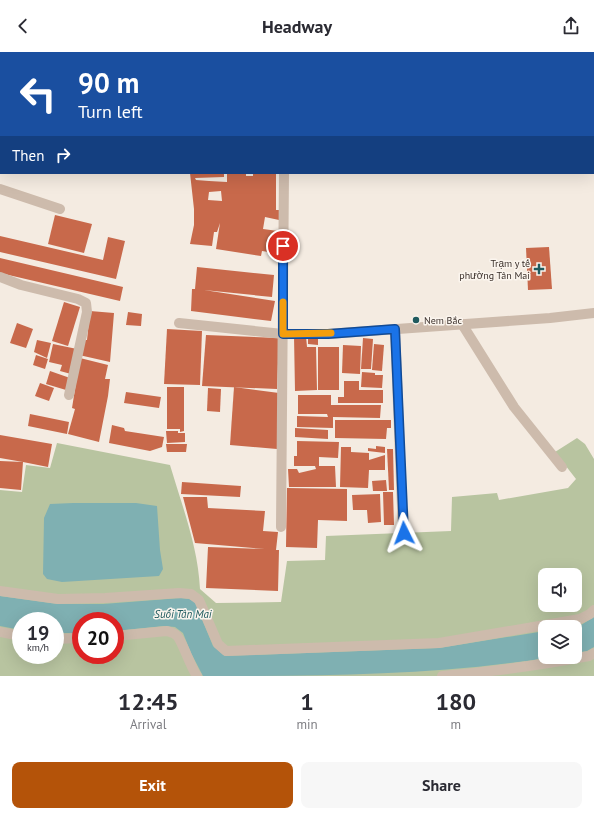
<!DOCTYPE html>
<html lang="en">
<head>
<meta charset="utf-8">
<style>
  :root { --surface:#fff; --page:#f7f7f7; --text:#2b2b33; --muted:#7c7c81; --accent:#b45309 }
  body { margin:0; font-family:"PT Sans",sans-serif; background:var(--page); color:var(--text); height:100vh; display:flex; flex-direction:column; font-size:15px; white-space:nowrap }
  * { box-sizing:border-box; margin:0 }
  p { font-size:13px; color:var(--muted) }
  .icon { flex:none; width:22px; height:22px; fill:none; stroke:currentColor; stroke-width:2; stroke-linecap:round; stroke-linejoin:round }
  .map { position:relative; height:624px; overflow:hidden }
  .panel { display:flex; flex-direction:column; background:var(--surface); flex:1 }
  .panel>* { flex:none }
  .banner { position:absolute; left:0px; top:0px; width:594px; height:122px; box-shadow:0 4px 16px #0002; background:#1a4fa0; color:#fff; overflow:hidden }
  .controls { position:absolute; left:538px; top:516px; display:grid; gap:8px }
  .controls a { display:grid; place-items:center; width:44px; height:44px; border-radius:8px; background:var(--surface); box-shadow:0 4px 16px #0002; font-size:20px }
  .speed { position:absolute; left:12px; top:560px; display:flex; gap:8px; font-size:20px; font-weight:700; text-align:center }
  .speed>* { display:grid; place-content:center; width:52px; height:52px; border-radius:50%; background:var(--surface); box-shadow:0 4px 16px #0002; line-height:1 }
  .speed small { font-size:10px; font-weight:400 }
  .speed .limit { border:6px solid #d22; background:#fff; color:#111 }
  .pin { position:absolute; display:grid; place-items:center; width:34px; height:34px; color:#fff; margin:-17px; border:2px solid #fff; border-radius:50%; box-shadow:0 1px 4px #0007 }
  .me { position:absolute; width:44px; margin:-22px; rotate:357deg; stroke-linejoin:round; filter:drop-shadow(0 0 3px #0008) }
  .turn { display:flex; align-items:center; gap:14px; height:84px; padding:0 12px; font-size:18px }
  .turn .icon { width:52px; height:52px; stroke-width:2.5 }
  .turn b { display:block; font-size:28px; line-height:34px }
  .then { display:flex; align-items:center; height:38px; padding:0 12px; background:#0003; gap:8px; font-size:15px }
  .eta { display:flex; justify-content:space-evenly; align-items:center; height:68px; text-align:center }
  .eta b { font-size:24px; font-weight:800; line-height:28px }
  .primary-button { display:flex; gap:8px; margin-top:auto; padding:8px 12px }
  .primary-button a { flex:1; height:46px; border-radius:8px; background:var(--accent); color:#fff; font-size:16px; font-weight:800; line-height:46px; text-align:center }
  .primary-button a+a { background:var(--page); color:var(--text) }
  header { display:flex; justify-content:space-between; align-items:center; height:52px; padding:0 12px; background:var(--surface); font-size:18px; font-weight:800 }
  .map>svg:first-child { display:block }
</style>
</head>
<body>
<header><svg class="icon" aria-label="back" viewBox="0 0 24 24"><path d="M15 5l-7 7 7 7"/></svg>Headway<svg class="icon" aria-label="share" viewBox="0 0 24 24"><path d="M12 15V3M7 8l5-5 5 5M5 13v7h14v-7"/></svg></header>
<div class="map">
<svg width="594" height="624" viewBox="0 0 594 624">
  <rect width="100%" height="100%" fill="#f4ebe1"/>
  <!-- green -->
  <path fill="#b8c4a0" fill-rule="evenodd" d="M577 386 585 392 594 407V624H0V438L22 440 26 413 50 416 57 391 170 413C182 454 198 494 200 537L216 551 281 550 287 509 325 508 326 484 451 479 452 445 497 441 499 448 568 436 576 427 555 400ZM545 523H575V553H545ZM21 569H55V603H21ZM81 569H115V603H81ZM545 575H575V605H545Z"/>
  <!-- water -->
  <g fill="#7fb0b2">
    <path d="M73 451H136L157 454 160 498 163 517 159 524 62 530 47 527 43 522 44 466 50 452Z"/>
    <path d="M0 544 58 552H103L181 546 189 547 195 550 213 594 225 604 439 596 545 579V605H552C437 624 320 624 203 624L191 601 183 581 175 575 164 574 115 579V569H81V581H55V569H21V578L0 574Z"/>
    <path d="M594 565V595L587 599 575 601V575H568L581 573Z"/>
  </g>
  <!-- building -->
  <g fill="#c8694b" fill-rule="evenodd">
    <path d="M190 121H224V125L195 126 196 128 209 129 227 130V121H246V124H253V121H276V158H281L279 168 265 165 263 177 278 179 275 201 262 199 261 204 216 197 220 171 217 180H214L212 194 190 192 194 173V157ZM221 139 222 149 208 148 209 140Z"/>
    <path d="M55 163 92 172 84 201 48 192Z"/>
    <path d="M0 184 103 208 108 185 125 189 116 227 0 200Z"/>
    <path d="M549 195 552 237 528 238 526 196Z"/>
    <path d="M0 206 123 235 120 249 0 221Z"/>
    <path d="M197 215 274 223 272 245 204 238 275 249 271 269 191 259 192 237H195Z"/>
    <path d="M64 250 80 255 68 294 52 289Z"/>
    <path d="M90 259 114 261 110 310 79 303 82 288H87Z"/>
    <path d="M128 260 142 262 141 274 126 273Z"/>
    <path d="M17 271 33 277 26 296 10 291Z"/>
    <path d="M167 277 202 279 200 333 164 332Z"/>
    <path d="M206 283 279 286 277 337 202 334Z"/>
    <path d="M294 284H306L307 295H316L317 338 295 339Z"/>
    <path d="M308 284H318V293L308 292Z"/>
    <path d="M363 286 373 287 371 317H361Z"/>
    <path d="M37 288 51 291 47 306 34 300Z"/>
    <path d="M53 292 77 297 71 322 60 319 62 313 49 310Z"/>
    <path d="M374 292 384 293 382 319 372 318Z"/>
    <path d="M343 293 361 294 360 322 342 321Z"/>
    <rect x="318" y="295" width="21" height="43"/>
    <path d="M36 303 48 307 45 317 33 313Z"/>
    <path d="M80 306 108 313 105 327H110L108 344 99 390 68 382 75 357 72 356Z"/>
    <path d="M50 319 70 326 66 338 46 332Z"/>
    <path d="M362 320 375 321V323H383L382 336 361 335Z"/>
    <path d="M344 329H359V338H383V351H338V345H344Z"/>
    <path d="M40 331 54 336 49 349 35 344Z"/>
    <path d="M167 335H184V379L180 380V377H167Z"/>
    <path d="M234 335 279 341 277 397 230 393Z"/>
    <path d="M208 336 221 337 220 360 207 359Z"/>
    <path d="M126 340 161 345 159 356 124 351Z"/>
    <path d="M298 343H331V353H381L380 366 333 365V376L297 375V364L328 365 327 362H298Z"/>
    <path d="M30 362 69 370 67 382 28 374Z"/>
    <path d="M335 368H391V376H387L386 387 335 386Z"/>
    <path d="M112 373 124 376 125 379 164 385 162 395 150 399 109 391Z"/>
    <path d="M295 376 328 378V387L295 385Z"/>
    <path d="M166 379H178V381H185V390L167 391Z"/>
    <path d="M0 383 52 392 48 415 23 410 21 438 0 436V409L23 410 0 406Z"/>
    <path d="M297 389 339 390 338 406 319 405V414H335L336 435H289L288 417H297L299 421 316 417 315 414H294V404H297Z"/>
    <path d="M166 392H187L186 400H167Z"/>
    <path d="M376 394 385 395V401L368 399V396L376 397Z"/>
    <path d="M341 395H351V400L369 401V408L385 403V418H369L368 436 340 435Z"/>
    <path d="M387 397H393L394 438H389Z"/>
    <path d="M386 428 387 439H373L372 429Z"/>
    <path d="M182 430 241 434 240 445 181 442Z"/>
    <path d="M287 436 347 437V469L318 468 317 496 286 495Z"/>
    <path d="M383 440H393L394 473H384Z"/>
    <path d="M380 442 381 470 368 471 367 458H353L352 443Z"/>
    <path d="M183 445H207L208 456 265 459 263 479 278 480 276 498H279L278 539 206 536 208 495 265 497 195 491Z"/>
  </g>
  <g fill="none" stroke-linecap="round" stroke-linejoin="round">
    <!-- minor -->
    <g stroke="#cdbbac" stroke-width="10">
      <path d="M297 1V0"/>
      <path d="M0 15H1"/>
      <path d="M593 29 594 28"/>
      <path d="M0 66H1"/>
      <path d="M593 96 594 97"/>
      <path d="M0 137 60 157"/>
      <path d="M0 225 21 233 78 247 86 251 87 260 69 343"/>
      <path d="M179 271 283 282H328L550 266 594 261"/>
      <path d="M462 272 514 355 562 415"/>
      <path d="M395 277 403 481"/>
      <path d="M281 475 284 121"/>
      <path d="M0 539 58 547 105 546 179 541 191 542 199 548 218 592 226 599 439 591 580 567 590 562 594 558"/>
      <path d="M0 580 21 584"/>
      <path d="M115 584 167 579C170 580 174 581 176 583 181 586 191 616 197 624"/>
      <path d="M55 587 81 586"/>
      <path d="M442 624C491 620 540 613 589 604L594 601"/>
    </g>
  </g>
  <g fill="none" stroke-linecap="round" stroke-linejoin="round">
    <defs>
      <path id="route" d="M283 194V282H328L395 277 404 481"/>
    </defs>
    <!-- route casing -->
    <use href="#route" stroke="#114b97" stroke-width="10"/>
    <!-- route -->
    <use href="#route" stroke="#1a73e8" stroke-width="7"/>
    <!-- slow -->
    <path stroke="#f59e0b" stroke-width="7" d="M283 250V282L331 281"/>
  </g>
  <!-- markers -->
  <g fill="#1f5a5e" stroke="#fbf5ee" stroke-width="1.5">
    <path d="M537 211h4v4h4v4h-4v4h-4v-4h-4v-4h4z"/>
    <circle cx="416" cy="268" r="4"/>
  </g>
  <g text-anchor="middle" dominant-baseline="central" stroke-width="3" stroke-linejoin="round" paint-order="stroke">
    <!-- poi labels -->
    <g font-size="10" fill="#3b302b" stroke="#fbf5ee" text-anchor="end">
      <text x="530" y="211">Trạm y tế<tspan x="530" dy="12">phường Tân Mai</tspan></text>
      <text x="424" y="268" text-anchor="start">Nem Bắc</text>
    </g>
    <!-- water labels -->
    <g font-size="11" font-style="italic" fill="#1f5a5e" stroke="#fbf5ee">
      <text x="183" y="562">Suối Tân Mai</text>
    </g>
  </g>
</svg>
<div class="controls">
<a><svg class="icon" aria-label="sound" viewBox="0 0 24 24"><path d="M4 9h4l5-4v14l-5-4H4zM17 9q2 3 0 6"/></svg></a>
<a><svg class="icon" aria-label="layers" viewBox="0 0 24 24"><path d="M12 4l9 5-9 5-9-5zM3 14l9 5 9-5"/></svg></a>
</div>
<div class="speed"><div>19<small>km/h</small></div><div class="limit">20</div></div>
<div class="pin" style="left:283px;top:194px;background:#d93025"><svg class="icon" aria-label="arrive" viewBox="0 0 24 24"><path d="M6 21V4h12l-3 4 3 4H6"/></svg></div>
<svg class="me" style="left:404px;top:481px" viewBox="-20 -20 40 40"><path d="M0-17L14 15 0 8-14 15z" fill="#1a73e8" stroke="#fff" stroke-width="4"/></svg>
<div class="banner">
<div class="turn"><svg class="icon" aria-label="left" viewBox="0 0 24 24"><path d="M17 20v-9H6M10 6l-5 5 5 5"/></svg><div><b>90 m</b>Turn left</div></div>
<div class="then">Then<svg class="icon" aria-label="right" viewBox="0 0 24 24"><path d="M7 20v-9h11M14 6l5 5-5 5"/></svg></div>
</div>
</div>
<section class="panel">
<div class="eta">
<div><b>12:45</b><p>Arrival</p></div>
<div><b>1</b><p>min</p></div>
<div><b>180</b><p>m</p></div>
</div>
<div class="primary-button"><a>Exit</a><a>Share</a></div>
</section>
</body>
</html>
